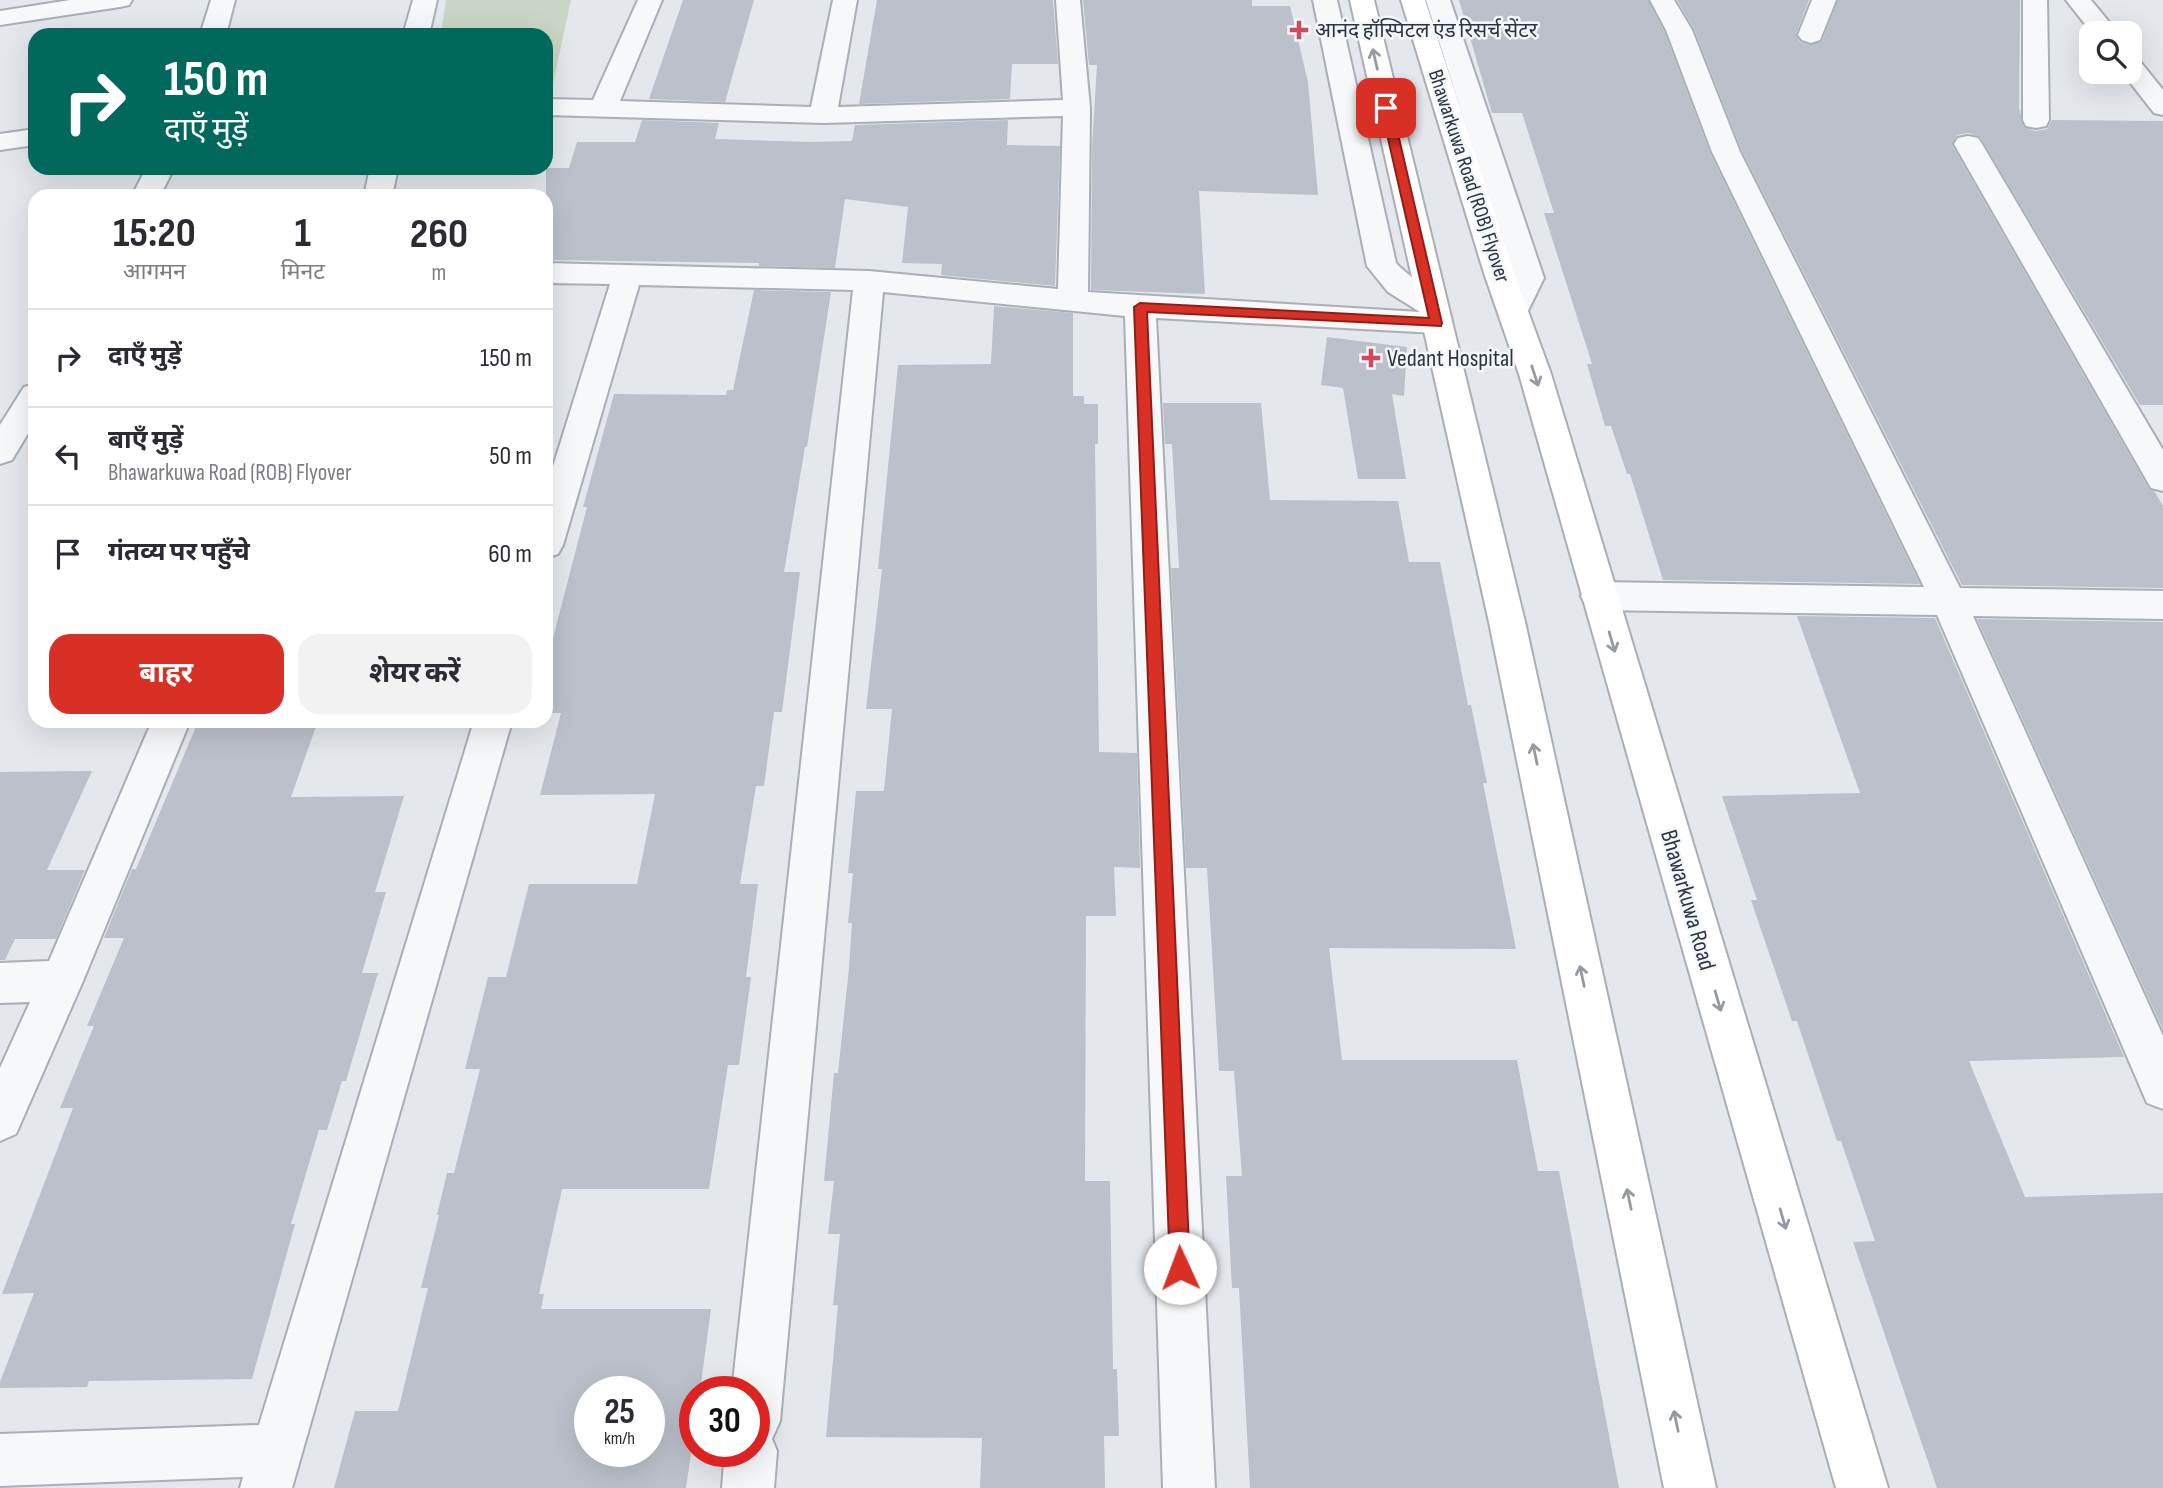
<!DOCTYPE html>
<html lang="hi">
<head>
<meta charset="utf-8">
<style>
  :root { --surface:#fff; --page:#f2f2f3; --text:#2b2b33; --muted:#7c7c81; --line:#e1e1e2; --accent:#d93025 }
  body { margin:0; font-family:"Sofia Sans Condensed","Noto Sans Devanagari",sans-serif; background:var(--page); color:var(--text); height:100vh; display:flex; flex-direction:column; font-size:26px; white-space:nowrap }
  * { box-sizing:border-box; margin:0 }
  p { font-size:23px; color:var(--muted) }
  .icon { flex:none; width:38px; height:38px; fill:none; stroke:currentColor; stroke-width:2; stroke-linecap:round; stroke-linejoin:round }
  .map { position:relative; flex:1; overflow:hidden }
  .panel { position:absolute; left:28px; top:189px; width:525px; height:539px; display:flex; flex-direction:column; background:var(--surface); border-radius:21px; box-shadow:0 7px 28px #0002 }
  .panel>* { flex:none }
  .top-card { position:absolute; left:28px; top:28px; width:525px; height:147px; border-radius:21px; box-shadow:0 7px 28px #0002; background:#00695c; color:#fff; overflow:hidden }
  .controls { position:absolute; left:2079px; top:21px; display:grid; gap:14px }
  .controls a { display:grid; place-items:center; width:63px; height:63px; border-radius:14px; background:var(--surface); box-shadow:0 7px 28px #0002; font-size:35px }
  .speed { position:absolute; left:574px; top:1376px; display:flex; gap:14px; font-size:35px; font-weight:700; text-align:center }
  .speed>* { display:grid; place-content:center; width:91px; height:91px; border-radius:50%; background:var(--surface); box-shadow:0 7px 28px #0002; line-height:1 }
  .speed small { font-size:18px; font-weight:400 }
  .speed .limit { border:10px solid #d22; background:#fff; color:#111 }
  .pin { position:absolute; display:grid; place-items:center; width:60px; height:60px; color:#fff; margin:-30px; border-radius:14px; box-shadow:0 4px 10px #0006 }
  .me { position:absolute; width:77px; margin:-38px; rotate:358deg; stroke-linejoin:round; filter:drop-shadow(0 0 5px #0008) }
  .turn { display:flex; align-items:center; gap:24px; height:147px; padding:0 21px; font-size:32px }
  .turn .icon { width:91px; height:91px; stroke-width:2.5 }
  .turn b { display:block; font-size:49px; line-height:60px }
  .eta { display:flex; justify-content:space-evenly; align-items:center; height:119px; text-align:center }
  .eta b { font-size:42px; font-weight:700; line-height:49px }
  .button { display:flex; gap:14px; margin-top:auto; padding:14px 21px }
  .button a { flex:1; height:80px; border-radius:21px; background:var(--accent); color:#fff; font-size:28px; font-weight:700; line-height:80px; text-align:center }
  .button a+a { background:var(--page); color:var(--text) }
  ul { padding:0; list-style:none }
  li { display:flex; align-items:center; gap:21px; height:98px; padding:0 21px; border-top:2px solid var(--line) }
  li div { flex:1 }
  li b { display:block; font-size:26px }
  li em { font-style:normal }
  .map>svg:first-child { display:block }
</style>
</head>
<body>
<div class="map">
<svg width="2163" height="1488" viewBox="0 0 2163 1488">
  <rect width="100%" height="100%" fill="#e4e7ec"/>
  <!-- green -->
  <path fill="#c9d6c5" d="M446 0H571L552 88H546V35H441Z"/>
  <!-- building -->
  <g fill="#bbc0ca" fill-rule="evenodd">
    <path d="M683 0H754L725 102 649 99Z"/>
    <path d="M877 0H1053L1058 64H1012L1010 99 859 104Z"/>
    <path d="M1083 0H1252V6H1290L1308 82 1318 195 1199 191 1205 294 1091 290 1092 147 1097 65H1089Z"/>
    <path d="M1459 0H1648L1664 31 1710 153 1920 584 1663 580 1630 474H1627L1611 426H1605L1587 364H1592L1544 213H1554L1522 113H1492Z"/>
    <path d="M1677 0H1809L1796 34 1800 42 1810 45 1822 41 1838 0H2020L2019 108 2024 127 2035 131 2047 129 2052 120 2163 121V405H2140L1980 137 1969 133 1957 135 1952 145 2149 489 2155 492 2163 506V588L1962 585 1742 151 1694 29Z"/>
    <path d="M642 120 719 123 715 139 809 142 852 141 855 125 1008 120 1007 145 1060 146 1055 286 941 275 942 264 902 263 908 207 845 199 835 268 759 266V263L546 260V168H569L577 142H635Z"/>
    <path d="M754 290 831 292 807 447H805L784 572H800L782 712H774L764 786H756L740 884H758L746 977H751L739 1065H728L709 1189H562L539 1294H544L541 1309H711L700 1391H695V1425L686 1488H334L355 1411H398L428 1288H421L439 1215H437L447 1173H454L480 1069H465L488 977H506L529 884H637L655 794 540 795 561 713H546V665L587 507H583L614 394 726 395 727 390H733ZM590 1391H649V1451H590Z"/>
    <path d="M994 306 1073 313V396H1084V404H1098V444H1095L1099 752 1137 753 1140 868 1114 867 1116 916H1086L1085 1181H1110L1113 1369H1117L1119 1436H1104L1105 1488H980L982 1438 826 1437 838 1305H833L840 1234H828L834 1181H824L834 1073H838L849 968 852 923H848L853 873H848L856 791H884L892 709H866L882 569H878L898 365 991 364Z"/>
    <path d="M1327 337 1407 347 1404 396 1392 394 1406 479H1358L1343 388 1321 385Z"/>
    <path d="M1163 403H1261L1270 500 1398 501 1409 562H1440L1468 705H1471L1487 783H1483L1516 949 1329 948 1342 1060H1517L1538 1171H1559L1619 1488H1250L1239 1288H1232L1226 1176H1242L1234 1071H1219L1207 868H1186L1171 568H1179L1172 444H1165Z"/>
    <path d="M1797 616 1935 618 2124 1057 1969 1061 2025 1197 2163 1193V1488H1937L1853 1242 1875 1241 1841 1141H1837L1797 1021H1792L1751 900H1757L1722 796 1860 793Z"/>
    <path d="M1977 619 2163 622V1030Z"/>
    <path d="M318 721 291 797 404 796 375 892H386L362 973H378L346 1081H342L327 1130H319L291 1224H295L252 1379 89 1381 87 1387 0 1388V1382L34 1293 2 1294 73 1108H60L94 1026H87L124 938H104L132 869H136L198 722Z"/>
    <path d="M92 771 47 870H85L56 939H15L5 960H0V772Z"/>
  </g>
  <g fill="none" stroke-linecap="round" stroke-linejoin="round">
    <defs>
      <g id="minor">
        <path d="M70 0H132L129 5 120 7 0 25V11Z"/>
        <path d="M211 0H235L226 35H200Z"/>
        <path d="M413 0H437L429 35H403Z"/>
        <path d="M638 0H662L620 101 811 107 833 0H857L838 107 1063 100 1056 0H1080L1090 108 1088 292 1420 312 1388 292 1367 266 1313 0H1337L1396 263C1410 279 1437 291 1446 305L1438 313 1447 316 1451 323 1447 330 1436 333 1156 318 1215 1488H1163L1125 316 883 292 780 1421 772 1439 777 1451 774 1488H722L725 1451H754V1391H732L853 290 639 285 563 545 558 554 546 558V489L610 284 546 283V263L869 271 1058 289 1063 116 823 123 546 115V99L593 100Z"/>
        <path d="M1426 0H1450L1544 278 1524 319 1513 322 1502 319 1498 312 1514 278Z"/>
        <path d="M1650 0H1674L1692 30 1740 152 1960 588 2163 591V619L1973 616 2163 1036V1109L2147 1103 1937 615 1599 610 1586 606 1581 596 1586 586 1599 582 1924 587 1712 152 1666 30Z"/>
        <path d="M1812 0H1836L1820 40 1811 43 1802 40 1798 35Z"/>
        <path d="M2023 0H2047L2049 120 2046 126 2036 128 2026 126 2023 120Z"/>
        <path d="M2066 0H2091L2118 33H2092Z"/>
        <path d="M2130 57 2139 60 2163 90V115L2154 113 2122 72H2130Z"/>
        <path d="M35 129V145L0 150V134Z"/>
        <path d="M1968 136 1978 138 1982 144 2163 450V491L2151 488 1954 144 1958 138Z"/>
        <path d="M146 168H174L160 196H132Z"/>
        <path d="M370 168H398L392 196H364Z"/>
        <path d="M35 384V422L12 460 0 464V425L24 387Z"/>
        <path d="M152 721H190L83 981 16 1134 0 1141V1068L30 1002 0 1003V963L49 961Z"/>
        <path d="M474 721H512L292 1488H240L243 1477 0 1486V1434L259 1425Z"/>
      </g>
      <g id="secondary">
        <path d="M1350 0H1374L1525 622 1716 1488H1664L1489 622Z"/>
        <path d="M1401 0H1425L1514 273 1551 374 1888 1488H1836L1519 374 1484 273Z"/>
      </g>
    </defs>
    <!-- minor casing -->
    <use href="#minor" stroke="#a9aeb7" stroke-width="4"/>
    <!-- secondary casing -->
    <use href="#secondary" stroke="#a9aeb7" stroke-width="4"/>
    <!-- minor -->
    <use href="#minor" fill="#f7f8fa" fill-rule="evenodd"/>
    <!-- secondary -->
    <use href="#secondary" fill="#fff" fill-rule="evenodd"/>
  </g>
  <!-- one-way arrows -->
  <defs><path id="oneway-shaft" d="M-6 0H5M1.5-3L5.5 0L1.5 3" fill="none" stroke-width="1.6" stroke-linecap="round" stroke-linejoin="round" transform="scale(1.75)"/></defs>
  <g stroke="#959aa2">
    <use href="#oneway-shaft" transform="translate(1375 59) rotate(-103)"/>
    <use href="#oneway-shaft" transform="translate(1535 376) rotate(72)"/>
    <use href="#oneway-shaft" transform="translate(1612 642) rotate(74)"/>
    <use href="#oneway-shaft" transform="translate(1535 754) rotate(-102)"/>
    <use href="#oneway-shaft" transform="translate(1582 976) rotate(-102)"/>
    <use href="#oneway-shaft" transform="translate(1718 1001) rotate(74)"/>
    <use href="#oneway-shaft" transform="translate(1629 1199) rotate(-102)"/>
    <use href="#oneway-shaft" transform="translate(1783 1219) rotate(74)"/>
    <use href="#oneway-shaft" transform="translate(1676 1421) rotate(-102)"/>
  </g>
  <!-- route -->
  <path fill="#d93025" stroke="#8d1f18" stroke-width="2" d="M1386 104 1392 108 1442 323 1441 326 1147 312 1190 1268 1187 1275 1180 1278 1173 1275 1170 1268 1134 307 1140 303 1429 318 1381 108Z"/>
  <!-- markers -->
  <g fill="#d1495b" stroke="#f4f6f9" stroke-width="2.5">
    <path d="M1295.5 19.5h7v7h7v7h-7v7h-7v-7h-7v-7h7z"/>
    <path d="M1367.5 347.5h7v7h7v7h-7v7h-7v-7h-7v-7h7z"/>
  </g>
  <g text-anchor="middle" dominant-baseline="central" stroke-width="5" stroke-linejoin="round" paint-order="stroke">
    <!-- far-poi labels -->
    <g font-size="21" fill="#2b3445" stroke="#f4f6f9" text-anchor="start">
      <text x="1315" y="30">आनंद हॉस्पिटल एंड रिसर्च सेंटर</text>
    </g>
    <!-- far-street labels -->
    <g font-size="21" fill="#2b3445" stroke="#f4f6f9">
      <text transform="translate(1469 176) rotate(72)">Bhawarkuwa Road (ROB) Flyover</text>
    </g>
    <!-- poi labels -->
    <g font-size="24" fill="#2b3445" stroke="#f4f6f9" text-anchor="start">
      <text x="1387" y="358">Vedant Hospital</text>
    </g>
    <!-- street labels -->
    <g font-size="24" fill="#2b3445" stroke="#f4f6f9">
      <text transform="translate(1688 900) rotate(74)">Bhawarkuwa Road</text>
    </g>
  </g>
</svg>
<div class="controls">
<a><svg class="icon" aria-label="search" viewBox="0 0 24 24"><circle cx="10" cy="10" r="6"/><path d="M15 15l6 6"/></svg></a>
</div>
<div class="speed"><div>25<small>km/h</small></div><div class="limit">30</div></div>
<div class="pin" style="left:1386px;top:108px;background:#d93025"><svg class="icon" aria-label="arrive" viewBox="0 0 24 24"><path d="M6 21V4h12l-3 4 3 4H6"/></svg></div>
<svg class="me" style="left:1180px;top:1268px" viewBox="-20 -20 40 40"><circle r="19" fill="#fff"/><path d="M0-13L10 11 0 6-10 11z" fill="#d93025"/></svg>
<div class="top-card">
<div class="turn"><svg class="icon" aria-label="right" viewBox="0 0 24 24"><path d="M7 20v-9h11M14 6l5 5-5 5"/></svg><div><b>150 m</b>दाएँ मुड़ें</div></div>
</div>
<section class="panel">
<div class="eta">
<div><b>15:20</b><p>आगमन</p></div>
<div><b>1</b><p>मिनट</p></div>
<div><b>260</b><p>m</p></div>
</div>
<ul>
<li><svg class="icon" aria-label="right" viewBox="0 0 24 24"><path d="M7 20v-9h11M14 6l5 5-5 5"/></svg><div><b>दाएँ मुड़ें</b></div><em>150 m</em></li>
<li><svg class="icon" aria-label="left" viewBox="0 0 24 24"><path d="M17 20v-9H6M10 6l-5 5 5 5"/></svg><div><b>बाएँ मुड़ें</b><p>Bhawarkuwa Road (ROB) Flyover</p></div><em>50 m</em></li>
<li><svg class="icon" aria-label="arrive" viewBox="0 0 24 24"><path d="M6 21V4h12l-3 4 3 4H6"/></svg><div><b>गंतव्य पर पहुँचे</b></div><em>60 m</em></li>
</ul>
<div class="button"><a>बाहर</a><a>शेयर करें</a></div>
</section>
</div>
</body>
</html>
